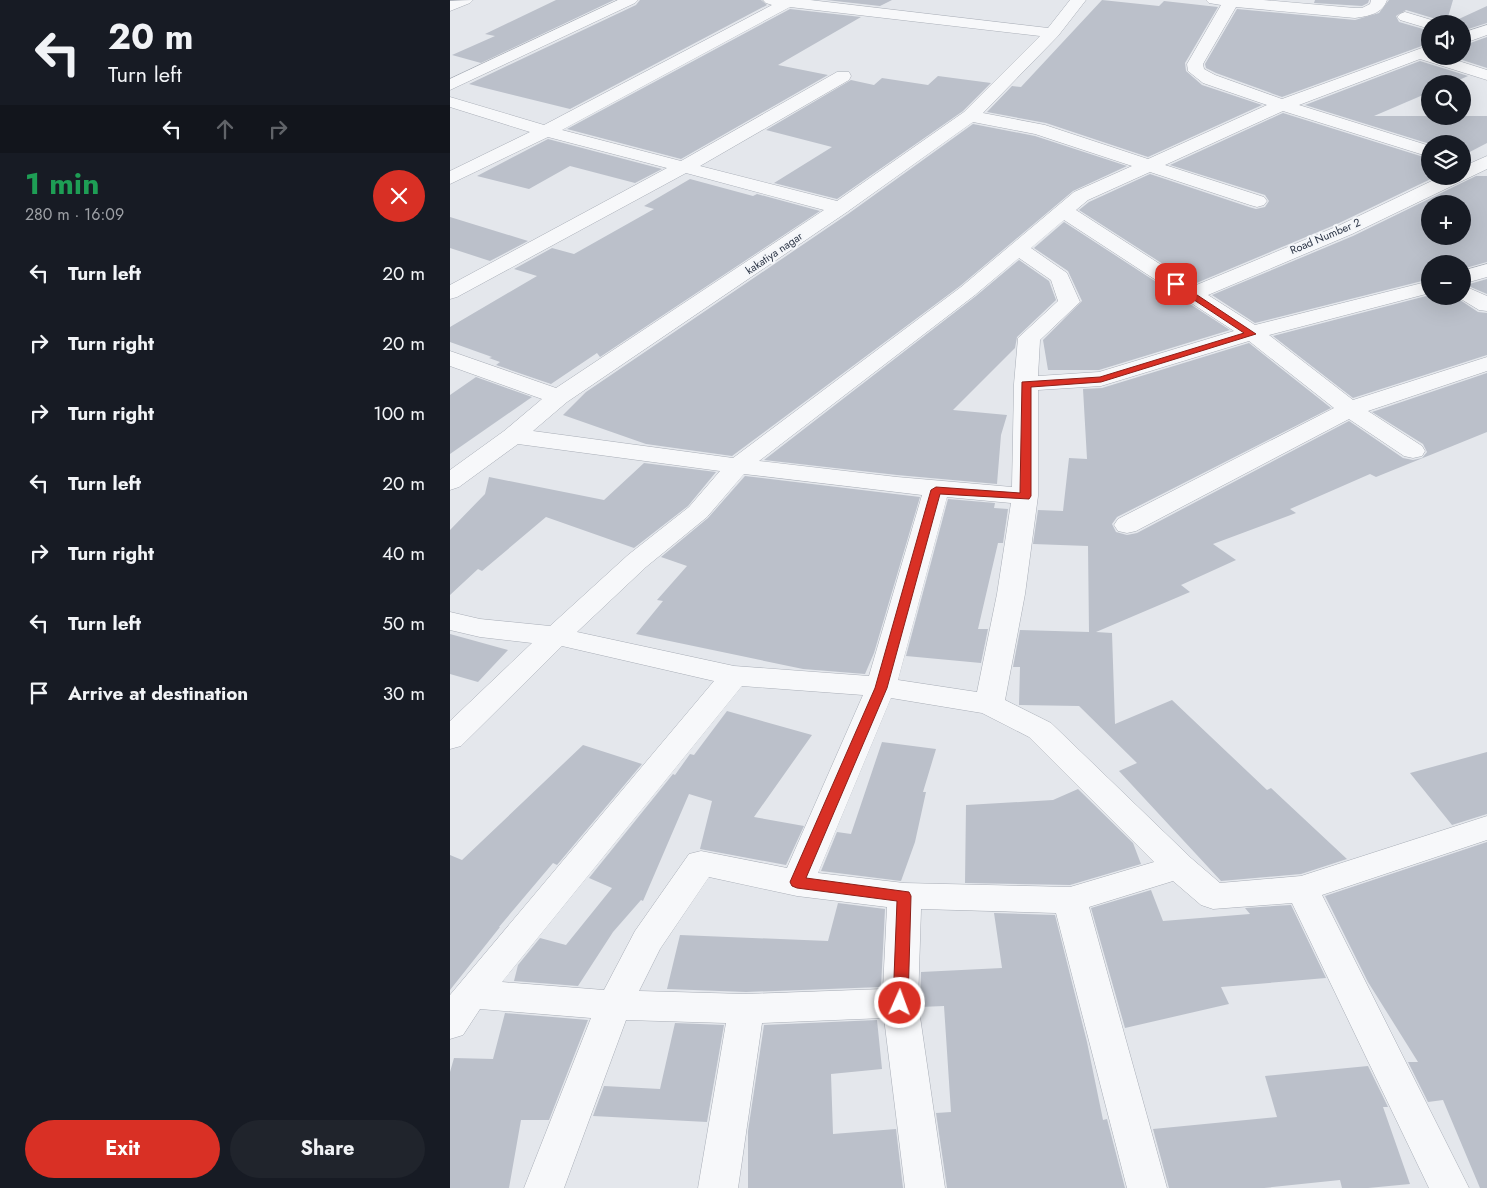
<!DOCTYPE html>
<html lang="en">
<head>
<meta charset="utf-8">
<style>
  :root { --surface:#171b24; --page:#20242c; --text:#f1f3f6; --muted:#9ea1a6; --accent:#d93025 }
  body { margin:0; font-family:Jost,sans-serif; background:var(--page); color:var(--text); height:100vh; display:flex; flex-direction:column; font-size:19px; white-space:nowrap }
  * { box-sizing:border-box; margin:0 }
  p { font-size:16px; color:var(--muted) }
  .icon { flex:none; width:28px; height:28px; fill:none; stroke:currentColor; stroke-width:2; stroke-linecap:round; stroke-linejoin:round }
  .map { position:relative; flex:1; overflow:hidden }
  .drawer { display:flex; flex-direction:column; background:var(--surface); width:450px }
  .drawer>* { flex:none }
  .hud { background:#171b24; color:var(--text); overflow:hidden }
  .fabs { position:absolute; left:971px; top:15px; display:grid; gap:10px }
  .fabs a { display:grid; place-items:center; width:50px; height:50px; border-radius:50%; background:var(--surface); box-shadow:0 5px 20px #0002; font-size:25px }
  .pin { position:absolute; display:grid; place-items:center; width:42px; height:42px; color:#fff; margin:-21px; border-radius:10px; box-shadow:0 2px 8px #0006 }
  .me { position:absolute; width:55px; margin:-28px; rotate:2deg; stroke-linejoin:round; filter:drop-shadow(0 0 4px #0008) }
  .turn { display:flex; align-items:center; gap:18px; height:105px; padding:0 25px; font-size:22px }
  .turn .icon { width:65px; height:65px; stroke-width:2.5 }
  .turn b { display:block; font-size:35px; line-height:42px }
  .lanes { display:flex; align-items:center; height:48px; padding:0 25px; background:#0003; justify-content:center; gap:25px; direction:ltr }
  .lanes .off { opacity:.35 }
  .round { display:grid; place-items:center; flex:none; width:52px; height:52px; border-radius:26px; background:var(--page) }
  .overview { display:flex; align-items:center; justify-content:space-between; height:85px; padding:0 25px }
  h1 { font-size:30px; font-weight:700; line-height:38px; color:#1e9e55 }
  .button { display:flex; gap:10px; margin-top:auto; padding:10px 25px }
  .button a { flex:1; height:58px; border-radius:30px; background:var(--accent); color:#fff; font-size:20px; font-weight:700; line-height:58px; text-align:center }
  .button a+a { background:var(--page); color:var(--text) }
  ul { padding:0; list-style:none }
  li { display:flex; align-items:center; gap:15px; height:70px; padding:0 25px }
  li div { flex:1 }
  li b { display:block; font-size:19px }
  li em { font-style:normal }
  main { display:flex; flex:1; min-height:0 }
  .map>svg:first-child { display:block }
</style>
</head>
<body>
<main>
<section class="drawer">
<div class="hud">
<div class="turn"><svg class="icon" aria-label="left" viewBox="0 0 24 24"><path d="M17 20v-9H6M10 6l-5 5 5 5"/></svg><div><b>20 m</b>Turn left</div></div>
<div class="lanes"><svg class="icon" aria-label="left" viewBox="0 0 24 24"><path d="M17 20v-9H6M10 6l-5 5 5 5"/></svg><svg class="icon off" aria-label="ahead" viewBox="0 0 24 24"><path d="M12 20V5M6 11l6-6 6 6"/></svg><svg class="icon off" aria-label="right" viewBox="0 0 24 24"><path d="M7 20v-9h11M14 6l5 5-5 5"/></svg></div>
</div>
<div class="overview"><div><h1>1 min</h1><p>280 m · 16:09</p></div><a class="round" style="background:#d93025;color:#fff"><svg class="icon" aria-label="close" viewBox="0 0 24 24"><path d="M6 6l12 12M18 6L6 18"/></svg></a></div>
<ul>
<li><svg class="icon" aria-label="left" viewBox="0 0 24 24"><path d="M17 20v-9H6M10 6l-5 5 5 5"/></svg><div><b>Turn left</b></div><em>20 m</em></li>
<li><svg class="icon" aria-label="right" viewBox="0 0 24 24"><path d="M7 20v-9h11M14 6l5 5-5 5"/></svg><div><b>Turn right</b></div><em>20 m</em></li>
<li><svg class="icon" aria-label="right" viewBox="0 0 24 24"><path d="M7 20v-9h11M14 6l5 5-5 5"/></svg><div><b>Turn right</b></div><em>100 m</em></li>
<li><svg class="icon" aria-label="left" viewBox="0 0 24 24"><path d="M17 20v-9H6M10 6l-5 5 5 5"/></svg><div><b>Turn left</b></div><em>20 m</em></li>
<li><svg class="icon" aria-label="right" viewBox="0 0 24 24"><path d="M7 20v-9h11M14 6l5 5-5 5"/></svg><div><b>Turn right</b></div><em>40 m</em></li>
<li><svg class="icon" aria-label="left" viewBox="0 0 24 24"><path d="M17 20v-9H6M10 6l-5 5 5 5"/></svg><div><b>Turn left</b></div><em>50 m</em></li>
<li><svg class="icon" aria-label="arrive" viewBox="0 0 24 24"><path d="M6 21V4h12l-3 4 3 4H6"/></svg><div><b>Arrive at destination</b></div><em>30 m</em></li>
</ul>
<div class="button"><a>Exit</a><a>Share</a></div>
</section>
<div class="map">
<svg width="1037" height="1188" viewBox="0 0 1037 1188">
  <rect width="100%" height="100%" fill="#e4e7ec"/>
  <!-- building -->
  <g fill="#bbc0ca" fill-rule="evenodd">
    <path d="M106 0H164L31 63 2 55 45 36 35 34Z"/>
    <path d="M190 0H311L317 5 120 109 19 84 186 5Z"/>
    <path d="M376 0H442L430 6Z"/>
    <path d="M652 0 709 6 714 1 768 7 735 63 736 71 752 85 812 105 698 157 596 123 537 112 562 86 571 87Z"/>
    <path d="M865 0H919L918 3 912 6 864 3Z"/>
    <path d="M939 0H1003L996 24H990L986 19 956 10 946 16 949 22 980 31V43L832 97 766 73 756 68 755 64 787 9 905 20 929 13Z"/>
    <path d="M1037 6V23L1012 31V24H998Z"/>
    <path d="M340 9 411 17 328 65 378 75 231 159 117 129Z"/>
    <path d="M1037 37V68L1000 56H1012V46Z"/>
    <path d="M970 61 1018 76 1000 84H980V92L924 116H1037V143L1012 156V144H980L855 105Z"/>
    <path d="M488 76 541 83 513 111 387 199 324 183 382 147 316 130 401 80 424 85 432 78 478 85Z"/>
    <path d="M833 113 980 159V174L975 176H987L887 224 744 284 629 210 639 202 700 174 799 207 806 209 815 207 819 201 815 195 720 165Z"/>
    <path d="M523 124 585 136 677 166 623 191 510 286 282 456 196 444 113 415 136 392 398 214Z"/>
    <path d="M98 139 212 169 185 183 120 166 79 189 27 176Z"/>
    <path d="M1026 176H1037V262L1012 269V264H980V279L805 323 762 295 903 236ZM980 204H1012V236H980Z"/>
    <path d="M240 179 303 196 307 194 370 211 150 357 147 353 101 384 46 365 50 362 39 358 42 357 0 342V327L87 276 64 269 102 248 124 254 204 209 194 206Z"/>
    <path d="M0 217 78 241 40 261 0 248Z"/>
    <path d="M614 222 780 330 649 370H598L593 340 632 301 618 271 584 248Z"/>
    <path d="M569 260 599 281 606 300 567 337 565 348 503 410 557 415 551 435 547 484 447 475 314 460 526 296Z"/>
    <path d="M1037 279V294L1016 285Z"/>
    <path d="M980 295 1004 296 1028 312 1037 313V355L903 398 823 336Z"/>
    <path d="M799 343 881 408 667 517 662 524 666 532 677 535 687 533 899 421 953 458 963 460 972 458 977 452 973 444 922 412 1037 373V432L926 477 920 474 840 509 846 513 763 544 786 560 731 585 740 592 646 632 662 633 665 724 722 700 817 790 821 788 897 859 851 874 771 881 669 771 687 763 629 706 569 705 570 667H563L570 630 639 632 638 546 583 544 588 510 613 511 619 458 637 459 633 389 652 388Z"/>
    <path d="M26 377 82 397 0 454V395Z"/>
    <path d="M194 463 266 472 238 506 184 548 96 517 32 571 28 569 0 595V530L35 494 39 477 154 500Z"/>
    <path d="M295 476 470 497 424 653 415 674 353 669 186 634 213 601 207 600 237 566 211 557 258 518Z"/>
    <path d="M498 499 545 503 544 508 558 509 553 543H548L528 629H538L531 663 456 656Z"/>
    <path d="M0 634 58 650 28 682 0 674Z"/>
    <path d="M277 711 362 735 304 817 354 826 336 865 250 849 262 801 239 794 193 901 191 900 163 932 128 986 64 981 68 965 90 938 116 945 162 888 139 878 223 774 225 775 240 754 244 755Z"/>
    <path d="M432 742 486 749 473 792H476L465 842 451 881 371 871 387 832 401 834Z"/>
    <path d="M133 745 192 764 107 865 103 863 49 927H50L0 990V855L12 860Z"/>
    <path d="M1037 752V814L1002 825 960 773Z"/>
    <path d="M628 789 683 843 691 864 620 885 515 883 516 805 603 800Z"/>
    <path d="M1037 842V1188H1030L993 1100 978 1102 958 1062H968L918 982 875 896Z"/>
    <path d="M701 890 713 921 800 914 795 908 841 905 876 978 771 987 779 1004 675 1028 641 908Z"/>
    <path d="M388 903 435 909 431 987 296 992 217 989 230 935 378 941Z"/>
    <path d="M544 913 605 915 637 1042 653 1120 657 1119 675 1188H497L486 1113 501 1112 494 1006 470 1007 471 972 552 968Z"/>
    <path d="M55 1013 138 1020 99 1120H71L59 1188H0V1072L4 1058 43 1059Z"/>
    <path d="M427 1020 432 1069 381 1074 383 1134 446 1129 453 1188H298V1131L314 1025Z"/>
    <path d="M225 1023 274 1025 257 1122 143 1116 154 1086 210 1089Z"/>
    <path d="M918 1066 938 1107H933L960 1184 918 1188H892L890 1180 814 1188H719L703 1129 827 1117 815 1076Z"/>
  </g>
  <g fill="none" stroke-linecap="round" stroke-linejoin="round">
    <defs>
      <g id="minor">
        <path d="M23 0 20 3 0 11V1Z"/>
        <path d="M168 0H188L185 3 0 90V79Z"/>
        <path d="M313 0H360L598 28 620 0H636L608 36 533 113 595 125 698 159 817 105 753 83 738 71 737 64 771 5 759 3 756 0H813L905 8H912L920 4 921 0H937C932 14 919 16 905 18L786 7 753 64 754 69 765 75 832 99 980 45V56H993L1037 70V80L970 59 849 105 980 146V157L833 111 715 165 814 197 817 201 814 205 807 207 800 205 700 172 638 200 626 210 744 286 888 226 992 176H1012V167L1037 156V169L902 234 758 295 805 325 980 281V293L819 335 903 400 1037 357V371L918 411 972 446 975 451 972 456 963 458 954 456 899 419 686 531 677 533 668 531 664 525 668 519 884 408 799 341 651 386 588 390V496L575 594 555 700 601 723 741 858 770 883 851 876 1037 816V840L872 895 1019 1188H979L842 903 763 909 751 905 723 881 639 907 717 1188H677L606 913 471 909 468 1003 495 1188H455L434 1018 312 1023 288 1188H248L276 1023 176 1020 114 1188H74L141 1018 30 1009 13 1035 0 1039V995L264 681 112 646 11 746 0 749V721L82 643 30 637 0 630V612L30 619 100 626 178 555 239 507 270 471 68 444 9 487 0 490V470L54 431 92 399 0 366V351L106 388 374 210 236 173 7 297 0 299V285L217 168 98 137 0 184V171L80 132 0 107V97L94 125 322 5 316 3ZM340 7 590 36 514 112 387 201 250 166 399 80 401 76 399 72H387L231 161 112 130ZM523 122 585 134 682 166 624 192 511 287 283 458 83 431 117 402 397 212ZM614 220 784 331 649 372 588 376 590 340 630 302 617 273 581 248ZM569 258 601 280 608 301 568 338 564 384 562 487 447 477 309 461 525 295ZM294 474 472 495 419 676 284 666 127 632 196 567 257 517ZM497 497 561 503 547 594 527 692 448 680ZM292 686 413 695 337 868 251 851 239 854 185 931 154 990 52 982ZM441 698 532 713 579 737 704 862 620 887 454 883 368 873ZM259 877 347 896 437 907 433 989 296 994 189 991 210 949Z"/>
        <path d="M955 12 985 21 988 24H980V29L950 20 947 17 950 14Z"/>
        <path d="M1037 25V35L1012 44V33Z"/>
        <path d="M1037 264V277L1012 284V271Z"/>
        <path d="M1012 285 1037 296V311L1029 310 1006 296H1012Z"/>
      </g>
    </defs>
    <!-- minor casing -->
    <use href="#minor" stroke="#a9aeb7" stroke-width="1"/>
    <!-- minor -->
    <use href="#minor" fill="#f7f8fa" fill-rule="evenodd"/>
  </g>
  <!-- route -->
  <path fill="#d93025" stroke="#8d1f18" d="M726 281 806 334 651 382 581 387V496L579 499 490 494 437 688 356 878 459 892 461 896 458 1003 455 1007 450 1009 445 1007 443 1003 447 901 347 888 342 886 340 882 425 688 481 490 486 487 570 493 572 382 650 377 794 333 723 286 721 284Z"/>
  <g text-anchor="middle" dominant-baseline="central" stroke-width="4.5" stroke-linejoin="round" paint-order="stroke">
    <!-- far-street labels -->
    <g font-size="11" fill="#2b3445" stroke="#f4f6f9">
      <text transform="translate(875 236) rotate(-23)">Road Number 2</text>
      <text transform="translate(324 253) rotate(-34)">kakatiya nagar</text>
    </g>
  </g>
</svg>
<div class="fabs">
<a><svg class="icon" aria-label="sound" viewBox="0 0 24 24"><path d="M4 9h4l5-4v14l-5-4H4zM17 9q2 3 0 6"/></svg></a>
<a><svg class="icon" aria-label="search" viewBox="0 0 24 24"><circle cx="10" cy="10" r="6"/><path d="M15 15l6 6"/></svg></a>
<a><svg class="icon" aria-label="layers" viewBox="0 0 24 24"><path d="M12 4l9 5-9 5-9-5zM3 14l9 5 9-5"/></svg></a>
<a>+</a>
<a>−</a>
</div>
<div class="pin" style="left:726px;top:284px;background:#d93025"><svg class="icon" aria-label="arrive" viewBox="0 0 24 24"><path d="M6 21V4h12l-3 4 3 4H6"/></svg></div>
<svg class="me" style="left:450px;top:1003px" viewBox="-20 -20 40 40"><circle r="17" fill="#d93025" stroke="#fff" stroke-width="3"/><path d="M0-11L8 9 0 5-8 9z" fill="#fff"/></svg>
</div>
</main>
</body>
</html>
